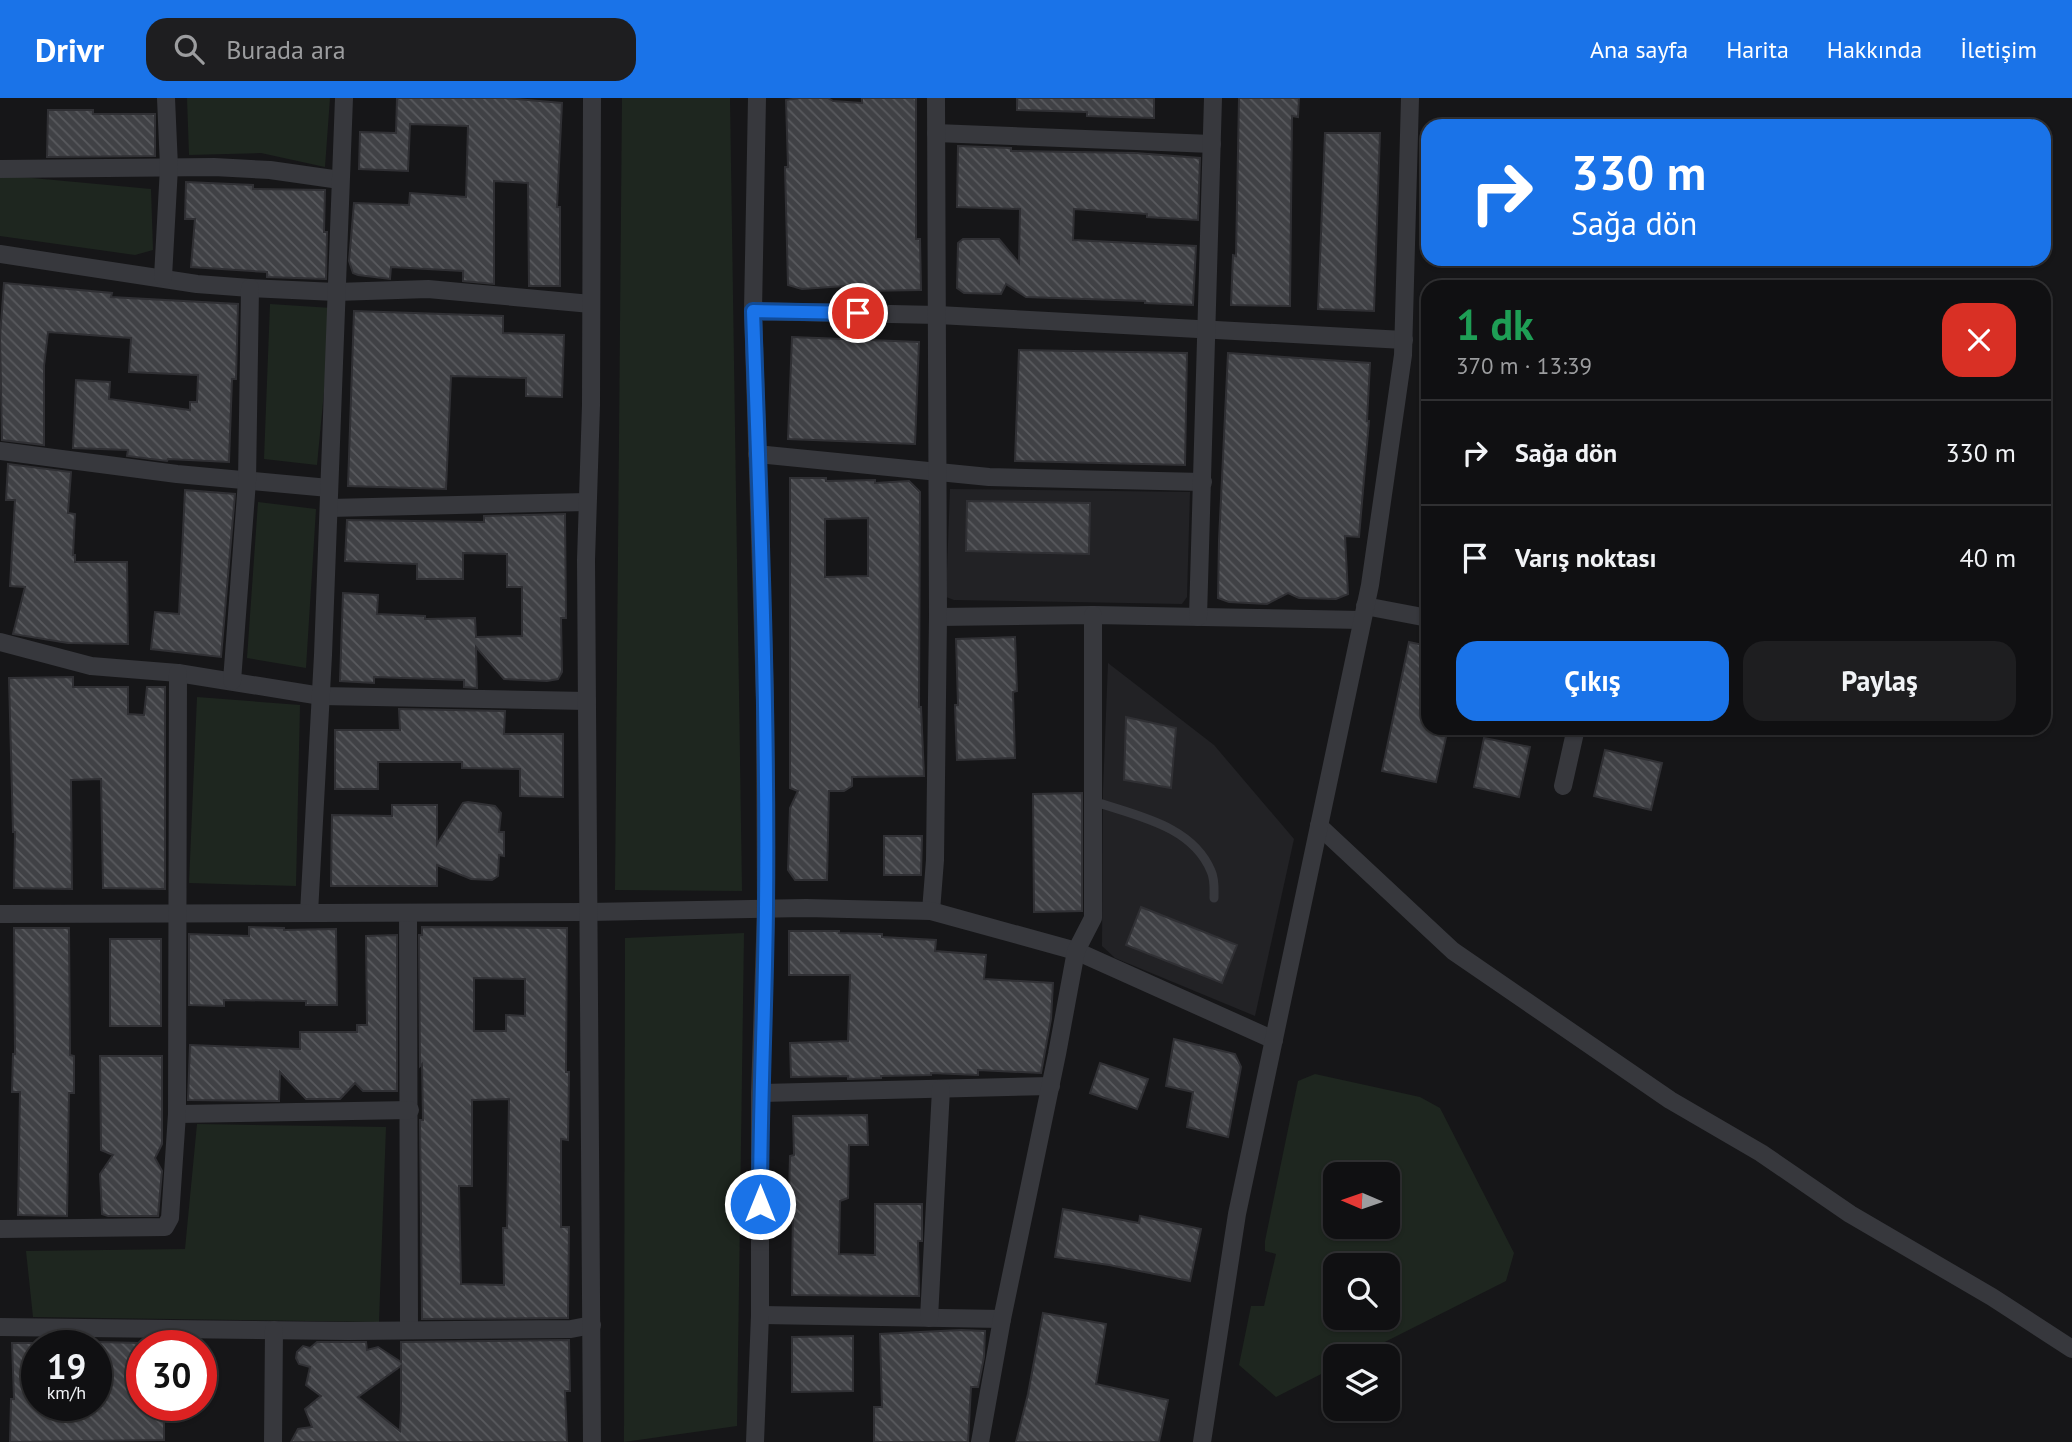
<!DOCTYPE html>
<html lang="tr">
<head>
<meta charset="utf-8">
<style>
  :root { --surface:#101012; --page:#1e1e20; --text:#f1f3f6; --muted:#9c9d9f; --line:#303032; --accent:#1a73e8 }
  body { margin:0; font-family:"PT Sans",sans-serif; background:var(--page); color:var(--text); height:100vh; display:flex; flex-direction:column; font-size:26px; white-space:nowrap }
  * { box-sizing:border-box; margin:0 }
  p { font-size:23px; color:var(--muted) }
  .icon { flex:none; width:38px; height:38px; fill:none; stroke:currentColor; stroke-width:2; stroke-linecap:round; stroke-linejoin:round }
  .map { position:relative; flex:1; overflow:hidden }
  .sheet { position:absolute; left:1421px; top:182px; width:630px; height:455px; display:flex; flex-direction:column; background:var(--surface); border-radius:21px; box-shadow:0 2px 5px #0004,0 0 0 2px var(--line) }
  .sheet>* { flex:none }
  .top-card { position:absolute; left:1421px; top:21px; width:630px; height:147px; border-radius:21px; box-shadow:0 2px 5px #0004,0 0 0 2px var(--line); background:#1a73e8; color:#fff; overflow:hidden }
  .needle { width:46px; rotate:272deg }
  .fabs { position:absolute; left:1323px; top:1064px; display:grid; gap:14px }
  .fabs a { display:grid; place-items:center; width:77px; height:77px; border-radius:14px; background:var(--surface); box-shadow:0 2px 5px #0004,0 0 0 2px var(--line); font-size:35px }
  .speed { position:absolute; left:21px; top:1232px; display:flex; gap:14px; font-size:35px; font-weight:700; text-align:center }
  .speed>* { display:grid; place-content:center; width:91px; height:91px; border-radius:50%; background:var(--surface); box-shadow:0 2px 5px #0004,0 0 0 2px var(--line); line-height:1 }
  .speed small { font-size:18px; font-weight:400 }
  .speed .limit { border:10px solid #d22; background:#fff; color:#111 }
  .pin { position:absolute; display:grid; place-items:center; width:60px; height:60px; color:#fff; margin:-30px; border:4px solid #fff; border-radius:50%; box-shadow:0 2px 7px #0007 }
  .me { position:absolute; width:77px; margin:-38px; rotate:0deg; stroke-linejoin:round; filter:drop-shadow(0 0 5px #0008) }
  .turn { display:flex; align-items:center; gap:24px; height:147px; padding:0 35px; font-size:32px }
  .turn .icon { width:91px; height:91px; stroke-width:2.5 }
  .turn b { display:block; font-size:49px; line-height:60px }
  .round { display:grid; place-items:center; flex:none; width:74px; height:74px; border-radius:21px; background:var(--page) }
  .overview { display:flex; align-items:center; justify-content:space-between; height:119px; padding:0 35px }
  h1 { font-size:42px; font-weight:800; line-height:52px; color:#1e9e55 }
  .primary-button { display:flex; gap:14px; margin-top:auto; padding:14px 35px }
  .primary-button a { flex:1; height:80px; border-radius:21px; background:var(--accent); color:#fff; font-size:28px; font-weight:800; line-height:80px; text-align:center }
  .primary-button a+a { background:var(--page); color:var(--text) }
  ul { padding:0; list-style:none }
  li { display:flex; align-items:center; gap:21px; height:105px; padding:0 35px; border-top:2px solid var(--line) }
  li div { flex:1 }
  li b { display:block; font-size:26px }
  li em { font-style:normal }
  header { display:flex; align-items:center; gap:42px; box-sizing:border-box; height:98px; padding:0 35px; background:var(--accent); color:#fff }
  header strong { font-size:33px }
  nav { display:flex; gap:38px; margin-inline-start:auto; font-size:24px }
  .search { width:490px; height:63px; background:var(--page); display:flex; align-items:center; gap:18px; box-sizing:border-box; padding:0 24px; border-radius:21px; color:var(--muted); font-size:26px }
  .map>svg:first-child { display:block }
</style>
</head>
<body>
<header>
<strong>Drivr</strong>
<div class="search"><svg class="icon" aria-label="search" viewBox="0 0 24 24"><circle cx="10" cy="10" r="6"/><path d="M15 15l6 6"/></svg>Burada ara</div>
<nav><a>Ana sayfa</a><a>Harita</a><a>Hakkında</a><a>İletişim</a></nav>
</header>
<div class="map">
<svg width="2072" height="1344" viewBox="0 0 2072 1344">
  <defs>
    <pattern id="building-back-hatch" width="6" height="6" patternUnits="userSpaceOnUse" patternTransform="scale(1.75)"><rect width="6" height="6" fill="#404145"/><path d="M-1 5l2 2M0 0l6 6M5-1l2 2" fill="none" stroke="#595a5e"/></pattern>
  </defs>
  <rect width="100%" height="100%" fill="#161618"/>
  <!-- built -->
  <g fill="#222225">
    <path d="M950 391 1190 394 1187 499 1182 506 954 502 946 499Z"/>
    <path d="M1108 565 1214 647 1294 741 1255 918 1115 860 1102 848 1103 692Z"/>
  </g>
  <!-- green -->
  <g fill="#1e261f" fill-rule="evenodd">
    <path d="M187 0H330L325 69 261 55 189 57Z"/>
    <path d="M622 0H730L742 793 615 792Z"/>
    <path d="M0 77 151 91 153 152 135 157 0 138Z"/>
    <path d="M270 206 332 210 317 367 264 361Z"/>
    <path d="M258 404 316 411 306 570 247 560Z"/>
    <path d="M197 599 300 607 296 788 189 785Z"/>
    <path d="M744 835 737 1328 624 1344 625 840Z"/>
    <path d="M1315 976 1420 999 1440 1010 1514 1155 1506 1183 1357 1258H1335V1269L1276 1299 1239 1267 1251 1208H1264L1276 1156 1265 1153V1143L1298 983ZM1335 1076H1388V1129H1335ZM1335 1167H1388V1220H1335Z"/>
    <path d="M197 1026 386 1029 379 1224 33 1219 26 1153 185 1151Z"/>
  </g>
  <!-- building -->
  <g fill="url(#building-back-hatch)" stroke="#303034" stroke-width="2" fill-rule="evenodd">
    <path d="M397 0H504L562 5 557 109H560V188H529L528 85 494 83V186L463 183V173L391 169 390 181 358 177 353 175 349 163 354 105 409 107 410 95 466 99 468 28 410 26 408 73 359 71 360 34 396 35Z"/>
    <path d="M800 0H828L833 3 862 5V0H916V141H920L921 192 859 193V187L802 191 788 187 785 69H788L786 2Z"/>
    <path d="M1017 0H1154V20L1087 18V14L1017 12Z"/>
    <path d="M1239 0H1299L1298 19 1292 18 1290 208 1231 207 1233 157 1236 158Z"/>
    <path d="M48 12H93V16H155V58L47 59Z"/>
    <path d="M1325 35H1380L1374 213 1318 211Z"/>
    <path d="M958 48 1011 50V53L1135 55 1200 60 1198 122 1147 119V116L1074 111 1073 142 1196 148 1193 207 1145 205V203L1026 199 1006 186 1001 196 964 195 957 190 958 145 963 141H999L1019 165 1020 111 957 109Z"/>
    <path d="M186 84 253 87V91L325 92 324 134H327L326 181 267 179V174L191 169 195 121H185Z"/>
    <path d="M4 185 112 195 111 199 238 206 236 281H232L229 364 168 361 167 363 127 358 128 352 73 350 76 282 110 284 109 301 190 312V304H197L198 277 129 274 131 240 48 234 44 268V347L2 342 0 239Z"/>
    <path d="M354 213 503 218V235L564 237 562 299 526 298V280L451 278 446 391 348 388Z"/>
    <path d="M792 239 919 244 915 346 788 341Z"/>
    <path d="M1019 252 1187 255 1185 367 1015 363Z"/>
    <path d="M1228 255 1370 265 1367 323H1369L1359 439 1345 438 1348 496 1336 501 1299 500 1288 495 1267 506 1229 504 1218 500 1219 442Z"/>
    <path d="M8 366 71 374 68 415 75 416 73 457H75V464H127L128 546 68 545 13 536 25 489 10 488 15 402H6Z"/>
    <path d="M790 380H826V383L875 382V385L909 383 920 394 919 609H921L924 678 852 679V688L844 693H829L827 782H795L788 772 790 710 798 693 790 690ZM868 420V478L825 479V421Z"/>
    <path d="M185 392 235 396 221 559 151 551 155 514 179 516Z"/>
    <path d="M967 403 1090 405 1089 456 966 453Z"/>
    <path d="M565 416 566 520H561L562 574 558 581 547 583 504 581 476 549 477 590 464 589V582L374 579V585L340 583 343 495 378 497 377 516 425 518V521L475 520 476 539 522 538V489H507V456L463 455V481H417V466L345 463 347 422 484 424V418Z"/>
    <path d="M1015 539 1017 593 1013 594 1015 660 957 662 955 607H958L956 541Z"/>
    <path d="M1409 544 1428 548V630H1448L1436 684 1382 673Z"/>
    <path d="M73 579V589H128V616L144 617 147 589H165V791L103 790 101 681 71 682 72 791 14 790 15 734H13L9 580Z"/>
    <path d="M399 611 505 613 504 636H563V699L520 698V671L462 670V664H378V691H335V632H400Z"/>
    <path d="M1126 619 1176 630 1171 690 1124 682Z"/>
    <path d="M1484 640 1530 649 1519 699 1474 689Z"/>
    <path d="M1605 652 1662 665 1651 712 1594 698Z"/>
    <path d="M1082 695V813L1034 814 1033 696Z"/>
    <path d="M468 704 495 708 501 715 499 734H504V758L499 757 498 778 492 782 471 781 437 767V788H331L332 717 392 718V707H437V746L463 705Z"/>
    <path d="M884 738H922L921 777H884Z"/>
    <path d="M1141 809 1237 847 1222 885 1126 847Z"/>
    <path d="M249 829 284 830V832L336 831 337 907H306V903L224 902V908L189 907V836L249 838Z"/>
    <path d="M422 829 567 830 566 974H569L568 1042 561 1041V1129H569L568 1220 422 1221 420 1022H423L422 966 420 968 419 837H422ZM474 880 525 881V918L506 917V933H474ZM509 1001 507 1130H503L504 1187 461 1186 459 1088H472V1002Z"/>
    <path d="M14 830H69L70 957 74 958V995H69L67 1118 18 1117 20 994H12L13 956H15Z"/>
    <path d="M789 833H839V835L882 836V839L936 842 935 853 986 857 984 881 1053 885 1051 921 1041 975 978 972V977L931 975V977L881 978V980L848 981V978L791 979 790 945 848 943 850 877H789Z"/>
    <path d="M397 837V993H363L355 985 340 1001H306L280 974 279 1003 188 1002 190 947 300 951V934H357V927H367L366 838Z"/>
    <rect x="110" y="841" width="51" height="87"/>
    <path d="M1174 941 1235 956 1241 969 1228 1039 1187 1029 1193 994 1166 988Z"/>
    <path d="M100 958H162V1046L155 1060 162 1073 158 1118H108L102 1116 100 1076 113 1057 101 1052Z"/>
    <path d="M1100 965 1148 981 1137 1011 1090 995Z"/>
    <path d="M867 1017 868 1047H849L848 1100 840 1103 839 1156 875 1157V1106H922V1143H918L919 1198 792 1197 793 1101 789 1099 790 1058 794 1057 793 1018Z"/>
    <path d="M1063 1111 1139 1125 1140 1118 1201 1131 1190 1183 1109 1167 1055 1159Z"/>
    <path d="M1043 1215 1106 1226 1096 1286 1168 1302 1159 1344H1016L1028 1296Z"/>
    <path d="M961 1232 985 1233 984 1259 978 1289H971L968 1344H874V1309H882L880 1236Z"/>
    <path d="M853 1238V1293L792 1294V1239Z"/>
    <path d="M569 1242 570 1293H565L567 1344H291L298 1331 312 1329 305 1311 321 1298 306 1287 310 1269 299 1266 296 1260 297 1254 303 1248 310 1250 317 1244H366L367 1252 378 1249 401 1264V1244ZM401 1268V1311L400 1333 358 1299Z"/>
    <path d="M96 1244 142 1245V1307H164V1342L10 1344 11 1301H14L12 1245H37V1307H96Z"/>
  </g>
  <g fill="none" stroke-linecap="round" stroke-linejoin="round">
    <!-- service -->
    <path stroke="#37383d" stroke-width="9" d="M1093 703C1136 718 1192 727 1211 773 1215 781 1214 791 1214 800"/>
    <!-- minor -->
    <g stroke="#37383d" stroke-width="18">
      <path d="M936 35 1212 46"/>
      <path d="M0 71 214 69 270 72 340 82"/>
      <path d="M0 156 197 186 250 190 336 194 428 191 591 206"/>
      <path d="M163 179 169 69 166 0"/>
      <path d="M753 213 938 217 1404 242"/>
      <path d="M0 353 177 376 329 390"/>
      <path d="M757 356 989 379 1203 384"/>
      <path d="M329 410 587 404"/>
      <path d="M1365 508 1428 520"/>
      <path d="M938 519 1093 517 1362 522"/>
      <path d="M1198 519 1213 0"/>
      <path d="M0 544 91 568 178 575 321 598 587 603"/>
      <path d="M232 583 247 383 250 190"/>
      <path d="M1563 688 1576 630"/>
      <path d="M1319 728 1453 853 1670 1002 1761 1055 1850 1116 1992 1199 2072 1251"/>
      <path d="M931 813 935 762 938 519 936 0"/>
      <path d="M309 815 323 557 344 0"/>
      <path d="M408 815 409 1232"/>
      <path d="M0 816 588 814 806 810 931 813 1076 853 1274 942"/>
      <path d="M760 995 1051 988"/>
      <path d="M177 1016 410 1012"/>
      <path d="M0 1131 165 1129 170 1120 177 1016 178 575"/>
      <path d="M760 1217 1002 1221"/>
      <path d="M929 1220 941 991"/>
      <path d="M0 1229 349 1233 571 1231 592 1227"/>
      <path d="M273 1344 274 1232"/>
      <path d="M592 1344 586 462 591 307 592 0"/>
      <path d="M755 1344 760 1217V995L766 811 765 601 753 213 757 0"/>
      <path d="M980 1344 1002 1221 1057 956 1076 853 1093 820V517"/>
      <path d="M1202 1344 1237 1116 1370 487 1403 257 1410 0"/>
    </g>
  </g>
  <g fill="none" stroke-linecap="round" stroke-linejoin="round">
    <defs>
      <path id="route" d="M760 1106C760 1007 765 909 766 810 768 611 760 412 753 213L858 215"/>
    </defs>
    <!-- route casing -->
    <use href="#route" stroke="#114b97" stroke-width="18"/>
    <!-- route -->
    <use href="#route" stroke="#1a73e8" stroke-width="12"/>
  </g>
</svg>
<div class="fabs">
<a><svg class="needle" viewBox="-14 -14 28 28"><path d="M0-13l5 13h-10z" fill="#e53935"/><path d="M0 13l5-13h-10z" fill="#9c9d9f"/></svg></a>
<a><svg class="icon" aria-label="search" viewBox="0 0 24 24"><circle cx="10" cy="10" r="6"/><path d="M15 15l6 6"/></svg></a>
<a><svg class="icon" aria-label="layers" viewBox="0 0 24 24"><path d="M12 4l9 5-9 5-9-5zM3 14l9 5 9-5"/></svg></a>
</div>
<div class="speed"><div>19<small>km/h</small></div><div class="limit">30</div></div>
<div class="pin" style="left:858px;top:215px;background:#d93025"><svg class="icon" aria-label="arrive" viewBox="0 0 24 24"><path d="M6 21V4h12l-3 4 3 4H6"/></svg></div>
<svg class="me" style="left:760px;top:1106px" viewBox="-20 -20 40 40"><circle r="17" fill="#1a73e8" stroke="#fff" stroke-width="3"/><path d="M0-11L8 9 0 5-8 9z" fill="#fff"/></svg>
<div class="top-card">
<div class="turn"><svg class="icon" aria-label="right" viewBox="0 0 24 24"><path d="M7 20v-9h11M14 6l5 5-5 5"/></svg><div><b>330 m</b>Sağa dön</div></div>
</div>
<section class="sheet">
<div class="overview"><div><h1>1 dk</h1><p>370 m · 13:39</p></div><a class="round" style="background:#d93025;color:#fff"><svg class="icon" aria-label="close" viewBox="0 0 24 24"><path d="M6 6l12 12M18 6L6 18"/></svg></a></div>
<ul>
<li><svg class="icon" aria-label="right" viewBox="0 0 24 24"><path d="M7 20v-9h11M14 6l5 5-5 5"/></svg><div><b>Sağa dön</b></div><em>330 m</em></li>
<li><svg class="icon" aria-label="arrive" viewBox="0 0 24 24"><path d="M6 21V4h12l-3 4 3 4H6"/></svg><div><b>Varış noktası</b></div><em>40 m</em></li>
</ul>
<div class="primary-button"><a>Çıkış</a><a>Paylaş</a></div>
</section>
</div>
</body>
</html>
